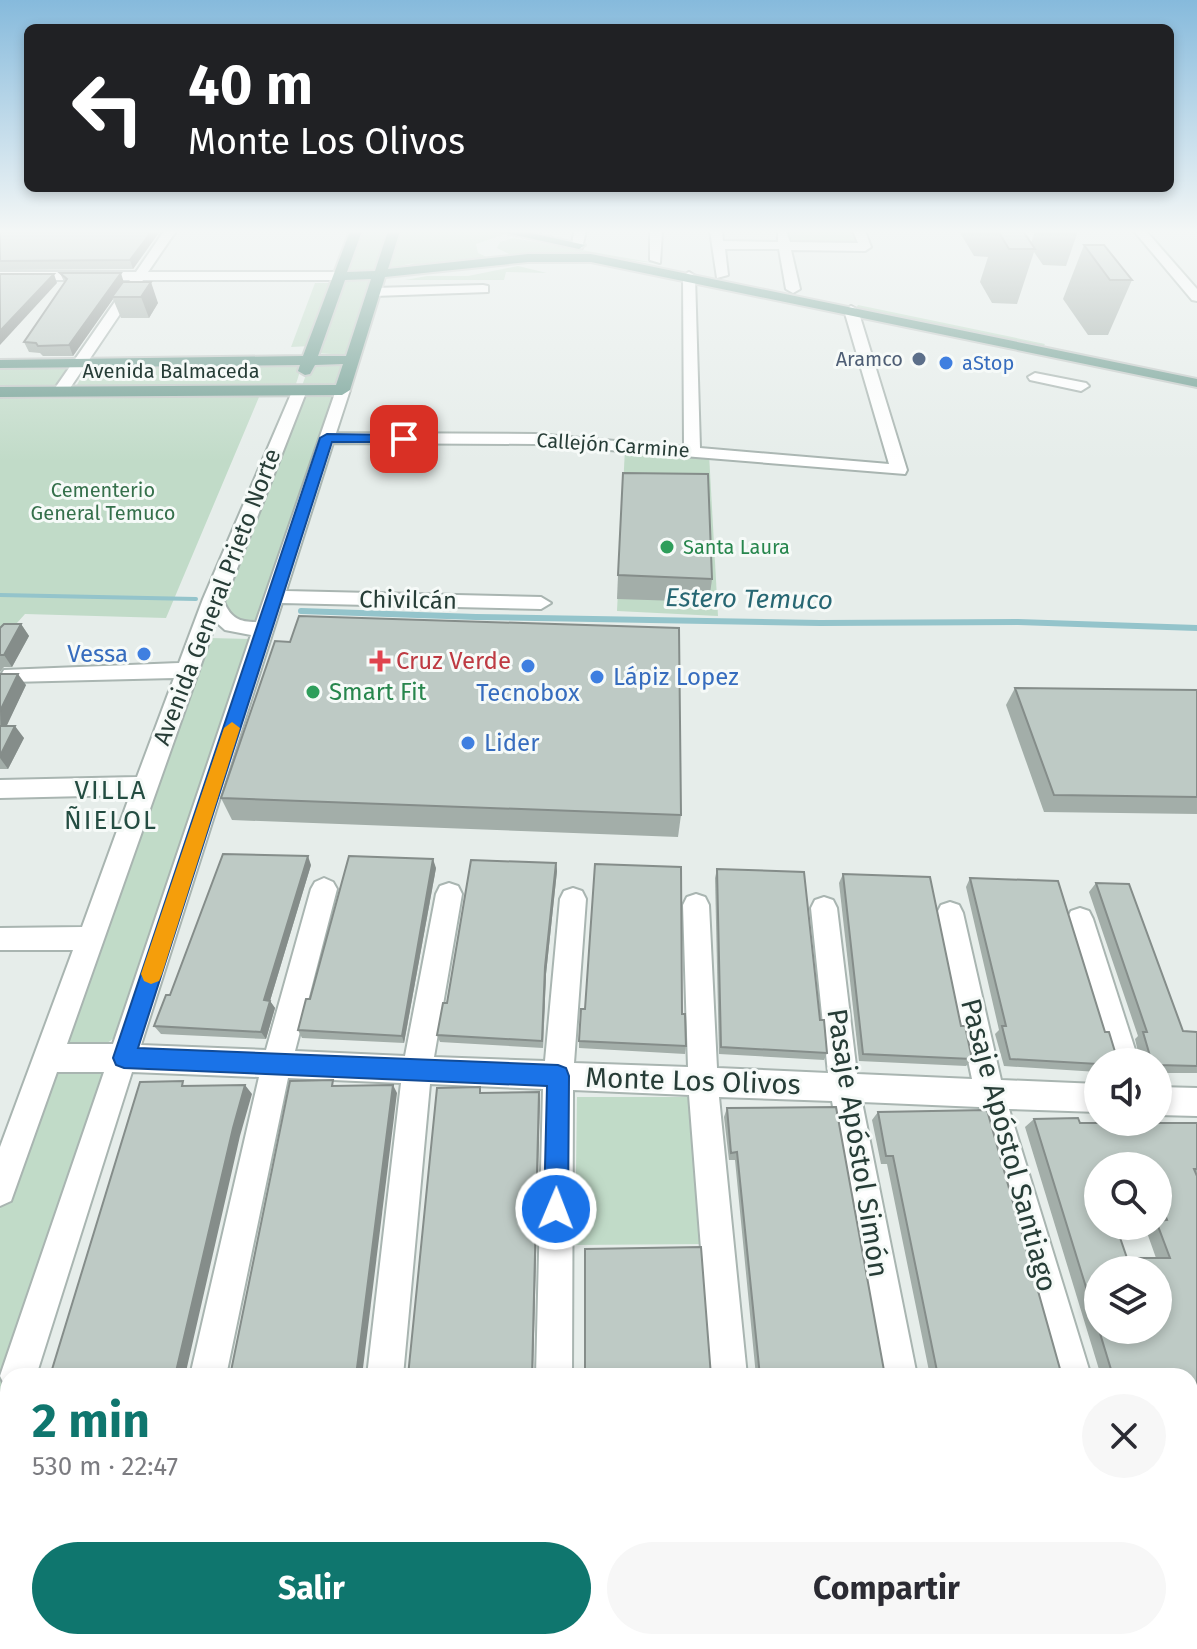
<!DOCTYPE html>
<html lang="es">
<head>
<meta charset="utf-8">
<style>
  :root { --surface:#fff; --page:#f7f7f7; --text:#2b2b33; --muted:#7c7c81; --accent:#0f766e }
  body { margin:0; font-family:"Fira Sans",sans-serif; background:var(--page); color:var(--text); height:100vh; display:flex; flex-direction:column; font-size:30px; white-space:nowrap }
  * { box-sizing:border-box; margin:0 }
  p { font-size:26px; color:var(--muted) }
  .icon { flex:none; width:44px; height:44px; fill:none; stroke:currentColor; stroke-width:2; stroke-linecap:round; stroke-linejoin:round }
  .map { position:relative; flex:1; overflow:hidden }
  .side { position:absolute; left:0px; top:1368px; width:1198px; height:282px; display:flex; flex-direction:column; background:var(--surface); border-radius:24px 24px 0 0; box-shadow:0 4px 12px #0003 }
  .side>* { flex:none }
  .top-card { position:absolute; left:24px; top:24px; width:1150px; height:168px; border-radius:12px; box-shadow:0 4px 12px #0003; background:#202124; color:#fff; overflow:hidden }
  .buttons { position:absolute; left:1084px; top:1048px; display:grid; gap:16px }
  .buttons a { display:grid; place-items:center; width:88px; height:88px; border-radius:50%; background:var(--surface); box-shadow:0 4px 12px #0003; font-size:40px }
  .pin { position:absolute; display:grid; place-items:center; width:68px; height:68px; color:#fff; margin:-34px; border-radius:16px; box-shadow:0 4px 12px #0006 }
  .me { position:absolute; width:88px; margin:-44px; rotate:1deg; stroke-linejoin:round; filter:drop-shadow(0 0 6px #0008) }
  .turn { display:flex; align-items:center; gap:28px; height:168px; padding:0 32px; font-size:36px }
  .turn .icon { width:104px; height:104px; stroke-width:2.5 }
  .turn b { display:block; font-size:56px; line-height:68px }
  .round { display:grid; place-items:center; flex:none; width:84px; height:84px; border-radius:42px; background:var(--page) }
  .summary { display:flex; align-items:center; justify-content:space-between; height:136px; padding:0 32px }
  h1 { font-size:48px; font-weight:700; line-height:60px; color:var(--accent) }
  .primary-button { display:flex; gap:16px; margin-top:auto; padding:16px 32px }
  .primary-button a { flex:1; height:92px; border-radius:48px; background:var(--accent); color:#fff; font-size:32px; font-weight:700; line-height:92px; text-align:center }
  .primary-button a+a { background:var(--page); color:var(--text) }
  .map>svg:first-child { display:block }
</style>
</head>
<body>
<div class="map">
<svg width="1197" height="1649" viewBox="0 0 1197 1649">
  <rect width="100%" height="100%" fill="#e6edea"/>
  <!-- green -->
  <g fill="#c1dbc8">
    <path d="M360 231H389L375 272H345Z"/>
    <path d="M398 231H495L508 233 476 244 478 253 491 259 393 272 414 263 386 269Z"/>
    <path d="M788 231H854L858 245 791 244Z"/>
    <path d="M513 238 661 264 575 253 509 254 497 248 500 242Z"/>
    <path d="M518 266 547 273 506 272 504 280H405L427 276H468Z"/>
    <path d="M342 278H374L349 355 314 353Z"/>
    <path d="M315 283H333L310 346 291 347Z"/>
    <path d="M858 305 1045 344 1043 347 856 308Z"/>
    <path d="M310 363H347L338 386H302Z"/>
    <path d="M0 364H74L56 391H0Z"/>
    <path d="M302 365 295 387 75 388 88 366Z"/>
    <path d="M335 396 256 625 238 623 219 605 298 397Z"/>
    <path d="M259 397 166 618 25 614 0 642V399Z"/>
    <path d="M625 448 709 454 718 616 617 611Z"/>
    <path d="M210 638 250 639 118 1034C103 1050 88 1051 68 1045L62 1034 144 808Z"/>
    <path d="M52 1065H115L0 1405V1209L26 1118Z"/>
    <path d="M577 1097H696L706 1244 575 1245Z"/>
  </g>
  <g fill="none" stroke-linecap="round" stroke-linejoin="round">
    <!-- stream-far1 -->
    <path stroke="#94c4cb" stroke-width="4" d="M0 595 196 599"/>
    <!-- stream -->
    <path stroke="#94c4cb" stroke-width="6" d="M301 611 476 617 820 623 1018 622 1197 628"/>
    <defs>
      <g id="minor">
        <path d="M164 231H176L148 272H340L346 276 340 280H143L66 394H56L53 391 130 280H0V272H136Z"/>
        <path d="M574 231H586L582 248 572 245Z"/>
        <path d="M650 231H662L660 263 650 260Z"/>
        <path d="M710 231H722L723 241 778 242V231H786L790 242 858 243 853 231H865L871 247 865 251 791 250 800 289 793 293 786 289 779 249H725L728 275 717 278Z"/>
        <path d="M1134 231H1146L1197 289V301L1192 300Z"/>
        <path d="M689 272 695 276 700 448 889 464 844 310 851 306 858 310 907 470 905 474 535 444 333 443 286 591 541 597 551 603 541 609 282 603 141 1045 266 1050 311 889 315 882 324 878 333 882 337 889 295 1051 405 1056 436 894 440 886 449 883 458 886 462 894 434 1057 545 1061 560 899 564 891 573 888 582 891 586 899 574 1063 688 1067 683 905 687 897 696 894 705 897 709 905 717 1068 828 1073 811 908 815 900 824 897 833 900 837 908 857 1074 972 1079 937 913 941 905 950 902 959 905 963 913 1001 1080 1098 1084V1112L1009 1109 1091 1376H1055L979 1107 862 1102 917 1376H881L832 1101 719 1097 747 1376H711L689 1095 573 1090 572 1376H536L543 1089 430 1084 403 1376H367L401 1083 288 1078 226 1376H190L259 1077 132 1072 36 1376H8V1389L6 1388 0 1376 104 1072H57L11 1201 0 1206V1147L73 950H0V928L82 927 130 795 0 798V780L137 777 174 678 11 682 4 680 1 675 4 670 179 663 203 599 294 387H304L307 390 224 602C231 618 239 622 256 622L337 387H347L350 390 336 433 535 434 684 447 683 276ZM216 622 225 630 251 635 113 1044H67Z"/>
        <path d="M483 285 488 286V292L374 296 367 292 374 288Z"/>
        <path d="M1035 373 1086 383 1089 386 1081 391 1030 380 1028 377Z"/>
        <path d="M1080 908 1089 911 1093 919 1139 1062H1111L1067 919 1071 911Z"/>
        <path d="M1158 1087 1197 1088V1116L1158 1115Z"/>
        <path d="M8 1390V1447L0 1450V1393Z"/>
        <path d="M129 1642H169L167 1649H127Z"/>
        <rect x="337" y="1642" width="40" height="7"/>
        <rect x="531" y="1642" width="40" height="7"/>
        <path d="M732 1642H772L773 1649H733Z"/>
        <path d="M930 1642H970L971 1649H931Z"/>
        <path d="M1132 1642H1172L1174 1649H1134Z"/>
      </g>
      <g id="major">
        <path d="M350 231H362L347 272 375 271 388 231H400L388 269 528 254H591L1197 379V387L591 262H528L385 277 350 390 342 395 0 397V387L336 385 343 364 315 365 310 374 305 375 298 371 300 365 0 368V360L303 356ZM371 279 346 356H318L345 280Z"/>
        <path d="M497 231H522L585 245 579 249Z"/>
      </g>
    </defs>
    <!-- minor casing -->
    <use href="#minor" stroke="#a9b5b1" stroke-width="4"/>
    <!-- major casing -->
    <use href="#major" stroke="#c3c9c7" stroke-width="4"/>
    <!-- minor -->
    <use href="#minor" fill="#fff" fill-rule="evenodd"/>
    <!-- major -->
    <use href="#major" fill="#6f9d91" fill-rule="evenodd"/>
  </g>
  <!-- wall -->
  <g fill="#a3aea9" fill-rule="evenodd">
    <path d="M0 231H160L133 269 0 270Z"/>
    <path d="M959 231H1023L1031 243 1035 231H1078L1066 266 1043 265 1034 252 1017 304 992 303 980 282 988 257 974 256Z"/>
    <path d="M1084 245 1132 280 1108 335H1088L1063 299Z"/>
    <path d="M60 273 124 282 158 303 149 318H121L113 299 73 356H43L40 353 29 352 24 342 65 284Z"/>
    <path d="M618 575 712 579 709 602 617 599Z"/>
    <path d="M21 624 29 636 12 667H4L0 672V628Z"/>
    <path d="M0 674 26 685 6 726 24 738 8 769H0Z"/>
    <path d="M1015 688 1197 690V814L1044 812 1006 705Z"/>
    <path d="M221 798 681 815 678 837 232 820Z"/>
    <path d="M556 863 557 871 546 974 543 1048 440 1042 437 1035 447 1003Z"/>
    <path d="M311 865 270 1001 275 1008 266 1039 161 1034 154 1026 170 995Z"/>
    <path d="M436 868 404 1043 302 1038 298 1030 310 999Z"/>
    <path d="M717 869 820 1020 827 1053 824 1060 719 1054 715 878Z"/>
    <path d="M843 874 972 1059 966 1066 859 1061 839 883Z"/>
    <path d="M970 878 1105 1032 1116 1055 1139 1056 1135 1039 1138 1036 1089 892 1096 883 1183 1031 1197 1032V1073H1158V1062H1098V1072L1004 1066 995 1034 999 1030 966 887Z"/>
    <path d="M682 1014 686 1046 685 1054 579 1048V1041Z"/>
    <path d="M727 1108 885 1376H756L735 1160H729L724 1117Z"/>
    <path d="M878 1112 1062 1376H930L887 1164H881L872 1120Z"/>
    <path d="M1034 1119 1080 1123H1197V1649H1183L1181 1642H1190V1376H1101L1025 1127ZM1098 1166H1158V1226H1147L1145 1227 1156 1258H1127L1098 1226ZM1098 1270 1158 1330H1098Z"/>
    <path d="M783 1642H933L935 1649H784Z"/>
    <path d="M983 1642H1053L1054 1649H984Z"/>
  </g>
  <!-- shaded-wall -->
  <g fill="#858d8a">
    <path d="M152 231H160L133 269 130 260Z"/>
    <path d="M121 273 124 283 112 297 113 299 73 356 69 345Z"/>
    <path d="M54 274 57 283 0 345V331Z"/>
    <path d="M151 282 158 303 149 318 141 297Z"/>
    <path d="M21 624 29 636 12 667 4 655Z"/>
    <path d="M18 674 26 685 1 738 0 711Z"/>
    <path d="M15 726 24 738 8 769 0 758V756Z"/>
    <path d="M308 856 311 865 270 1001 275 1008 266 1039 261 1032 264 1000Z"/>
    <path d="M433 859 436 868 404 1043 402 1036Z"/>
    <path d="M556 863 557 871 546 974 543 1048 545 967Z"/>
    <path d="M245 1085 252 1094 240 1136 185 1376H175L233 1128Z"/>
    <path d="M393 1085 397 1093 362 1376H356Z"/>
    <path d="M539 1092 540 1100 533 1376H532Z"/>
    <path d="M113 1642H125L123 1649H111Z"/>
    <path d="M321 1642H328L327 1649H320Z"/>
  </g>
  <!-- building -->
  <g fill="#becac5" stroke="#858d8a" stroke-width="2" fill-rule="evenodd">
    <path d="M0 231H152L130 260 0 261Z"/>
    <path d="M998 231H1023L1035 249H1009Z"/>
    <path d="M1084 245H1104L1132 280H1110Z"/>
    <path d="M60 273H121L69 345 38 346 36 343 24 342 67 279Z"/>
    <path d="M0 274H54L0 331Z"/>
    <path d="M123 282H151L141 297H112Z"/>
    <path d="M623 473 708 474 712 579 618 575Z"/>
    <path d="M299 616 679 628 681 815 221 798 275 641 290 642Z"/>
    <path d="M4 624H21L4 655H0V628Z"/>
    <path d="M0 674H18L0 711Z"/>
    <path d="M1015 688 1197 690V797L1054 795Z"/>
    <path d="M0 726H15L0 756Z"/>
    <path d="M223 854 308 856 264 1000 270 1001 261 1032 154 1026 166 995H170Z"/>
    <path d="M349 856 433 859 402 1036 298 1030 306 999H310Z"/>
    <path d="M471 860 556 863 545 967 542 1041 437 1035 443 1003H447Z"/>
    <path d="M595 864 681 867 682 1014H685L686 1046 579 1041 581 1009H585Z"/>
    <path d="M717 869 804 872 820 1020H824L827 1053 721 1047Z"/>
    <path d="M843 874 930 877 961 1026H965L972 1059 863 1054Z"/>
    <path d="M970 878 1058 881 1105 1032H1109L1116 1055 1150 1056 1143 1032H1147L1096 883 1129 884 1183 1031 1197 1032V1066L1158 1065V1062H1098V1064L1010 1059 1002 1026H1006Z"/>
    <path d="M333 1080 332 1086 393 1085 356 1376H230L290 1081Z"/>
    <path d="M183 1081 182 1086 245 1085 233 1128 175 1376H50L140 1082Z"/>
    <path d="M480 1087V1093L539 1092 532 1376H408L437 1088Z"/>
    <path d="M836 1107 885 1376H760L737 1152 731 1153 727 1108Z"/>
    <path d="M987 1110 1062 1376H938L893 1156H886L878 1112Z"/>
    <path d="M1078 1118 1080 1123H1197V1169H1194L1197 1176V1646L1190 1624V1376H1113L1099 1330H1158V1270H1098V1326L1034 1119ZM1098 1166H1158V1196L1167 1220 1158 1221V1226L1170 1258H1127L1116 1226H1098V1174L1096 1169H1098Z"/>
    <path d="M701 1247 711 1376H585V1249Z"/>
    <path d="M8 1511V1642H113L111 1649H0V1537Z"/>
    <path d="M176 1642H321L320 1649H174Z"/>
    <path d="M381 1642H526V1649H380Z"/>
    <rect x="585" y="1642" width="147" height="7"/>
    <path d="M788 1642H933L935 1649H788Z"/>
    <path d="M993 1642H1053L1054 1649H994Z"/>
  </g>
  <!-- sky -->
  <linearGradient id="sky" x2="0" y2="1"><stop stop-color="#86badc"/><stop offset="0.5" stop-color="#f4f7f6"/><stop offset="1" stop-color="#f4f7f6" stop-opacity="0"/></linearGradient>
  <rect width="1197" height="462" fill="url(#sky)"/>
  <!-- route -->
  <path fill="#1a73e8" stroke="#114b97" stroke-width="2" d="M327 434 404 435 411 439 404 442H332L138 1048 558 1065 566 1068 569 1076 568 1209 565 1218 556 1221 548 1218 544 1209 547 1086 124 1068 116 1065 113 1058 320 438Z"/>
  <!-- slow -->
  <path fill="#f59e0b" d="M232 722 240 728 162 974 159 981 151 984 144 981 141 974 224 728Z"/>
  <!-- markers -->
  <circle fill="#5c6f8a" stroke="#f6faf8" stroke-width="3" cx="919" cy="359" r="8"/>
  <g fill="#3f7fe0" stroke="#f6faf8" stroke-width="3">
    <circle cx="946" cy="363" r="8"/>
    <circle cx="144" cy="654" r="8"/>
    <circle cx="528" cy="666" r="8"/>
    <circle cx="597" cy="677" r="8"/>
    <circle cx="468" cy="743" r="8"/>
  </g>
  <g fill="#2e9e5b" stroke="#f6faf8" stroke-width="3">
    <circle cx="667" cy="547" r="8"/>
    <circle cx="313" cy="692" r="8"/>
  </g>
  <path fill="#e0444e" stroke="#f6faf8" stroke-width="3" d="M376 649h8v8h8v8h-8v8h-8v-8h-8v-8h8z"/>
  <g text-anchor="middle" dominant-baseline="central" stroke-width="6" stroke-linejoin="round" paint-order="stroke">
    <!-- far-service labels -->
    <g font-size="20" fill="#4e5e75" stroke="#f6faf8" text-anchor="end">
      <text x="903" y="359">Aramco</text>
    </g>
    <!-- far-shop labels -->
    <g font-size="20" fill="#366cbe" stroke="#f6faf8" text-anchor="start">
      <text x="962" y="363">aStop</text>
    </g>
    <!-- far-street labels -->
    <g font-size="20" fill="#273d37" stroke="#f6faf8">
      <text x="171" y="371">Avenida Balmaceda</text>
      <text transform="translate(613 445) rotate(4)">Callejón Carmine</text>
    </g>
    <!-- far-park labels -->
    <g font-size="20" fill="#35704b" stroke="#f6faf8">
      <text x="103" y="490">Cementerio<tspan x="103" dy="23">General Temuco</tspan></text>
    </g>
    <!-- far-leisure labels -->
    <g font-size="20" fill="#27864d" stroke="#f6faf8" text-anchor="start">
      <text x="683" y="547">Santa Laura</text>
    </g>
    <!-- street labels -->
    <g font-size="24" fill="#273d37" stroke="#f6faf8">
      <text transform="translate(217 597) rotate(-69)">Avenida General Prieto Norte</text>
      <text transform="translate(408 600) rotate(1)">Chivilcán</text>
    </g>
    <!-- shop labels -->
    <g font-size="24" fill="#366cbe" stroke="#f6faf8" text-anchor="start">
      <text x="128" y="654" text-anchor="end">Vessa</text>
      <text x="613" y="677">Lápiz Lopez</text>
      <text x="528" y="693" text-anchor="middle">Tecnobox</text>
      <text x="484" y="743">Lider</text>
    </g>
    <!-- health labels -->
    <g font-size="24" fill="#be3a42" stroke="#f6faf8" text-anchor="start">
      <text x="396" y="661">Cruz Verde</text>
    </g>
    <!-- leisure labels -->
    <g font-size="24" fill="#27864d" stroke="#f6faf8" text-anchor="start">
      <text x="329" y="692">Smart Fit</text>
    </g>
    <!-- water labels -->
    <g font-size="26" font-style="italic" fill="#276773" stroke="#f6faf8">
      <text transform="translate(749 599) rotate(1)">Estero Temuco</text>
    </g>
    <!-- neighbourhood labels -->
    <g font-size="26" letter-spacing="2" fill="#244d42" stroke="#f6faf8">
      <text x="111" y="790">VILLA<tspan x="111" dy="30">ÑIELOL</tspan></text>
    </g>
    <!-- near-street labels -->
    <g font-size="28" fill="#273d37" stroke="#f6faf8">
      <text transform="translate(693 1081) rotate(2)">Monte Los Olivos</text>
      <text transform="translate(858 1143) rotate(81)">Pasaje Apóstol Simón</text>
      <text transform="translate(1009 1145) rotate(75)">Pasaje Apóstol Santiago</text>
    </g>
  </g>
</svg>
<div class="buttons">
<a><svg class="icon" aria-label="sound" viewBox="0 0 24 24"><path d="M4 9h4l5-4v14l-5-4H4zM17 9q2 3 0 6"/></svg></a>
<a><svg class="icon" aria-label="search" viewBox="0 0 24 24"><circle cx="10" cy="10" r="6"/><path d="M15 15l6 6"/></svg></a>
<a><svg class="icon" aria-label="layers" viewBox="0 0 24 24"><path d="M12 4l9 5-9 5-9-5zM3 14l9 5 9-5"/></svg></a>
</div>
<div class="pin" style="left:404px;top:439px;background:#d93025"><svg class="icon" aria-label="arrive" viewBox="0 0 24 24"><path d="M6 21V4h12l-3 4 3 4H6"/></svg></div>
<svg class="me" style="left:556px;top:1209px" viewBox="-20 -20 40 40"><circle r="17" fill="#1a73e8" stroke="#fff" stroke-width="3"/><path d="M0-11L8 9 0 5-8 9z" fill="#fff"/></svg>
<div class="top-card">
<div class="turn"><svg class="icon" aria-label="left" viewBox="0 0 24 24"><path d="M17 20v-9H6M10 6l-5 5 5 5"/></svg><div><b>40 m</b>Monte Los Olivos</div></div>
</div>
<section class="side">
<div class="summary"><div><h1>2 min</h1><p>530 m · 22:47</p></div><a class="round"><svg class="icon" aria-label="close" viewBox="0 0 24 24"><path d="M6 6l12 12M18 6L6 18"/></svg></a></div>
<div class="primary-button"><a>Salir</a><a>Compartir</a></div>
</section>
</div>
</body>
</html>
